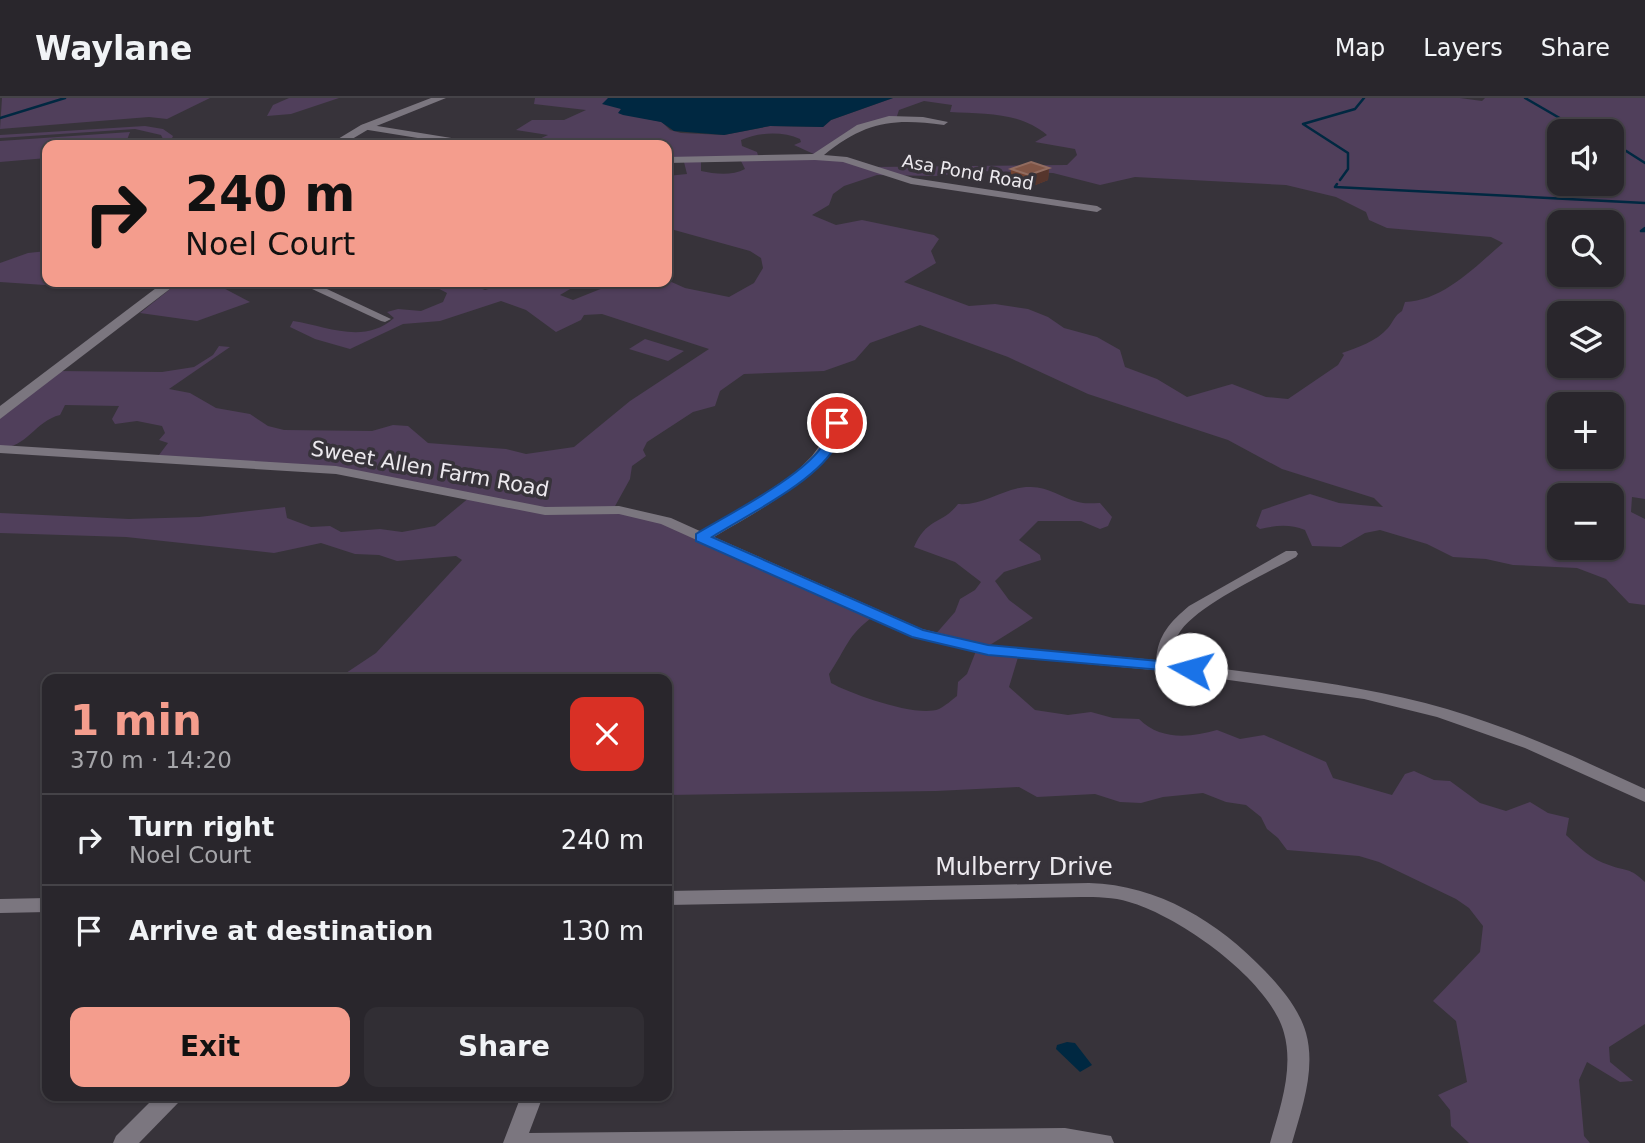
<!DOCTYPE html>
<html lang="en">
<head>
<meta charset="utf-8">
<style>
  :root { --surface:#29262c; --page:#312e34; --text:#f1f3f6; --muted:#a5a5a9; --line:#454348; --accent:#f49d8d }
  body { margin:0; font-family:"DejaVu Sans",sans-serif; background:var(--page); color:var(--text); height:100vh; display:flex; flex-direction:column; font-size:26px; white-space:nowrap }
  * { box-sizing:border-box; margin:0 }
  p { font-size:23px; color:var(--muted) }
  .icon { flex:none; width:38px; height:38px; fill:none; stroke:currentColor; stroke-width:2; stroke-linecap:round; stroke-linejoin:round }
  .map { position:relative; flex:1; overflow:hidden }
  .details { position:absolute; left:42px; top:576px; width:630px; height:427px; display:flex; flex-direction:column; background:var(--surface); border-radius:14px; box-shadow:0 2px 5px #0004,0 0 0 2px var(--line) }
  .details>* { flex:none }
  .guide { position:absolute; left:42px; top:42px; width:630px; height:147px; border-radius:14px; box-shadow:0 2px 5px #0004,0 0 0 2px var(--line); background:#f49d8d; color:#111; overflow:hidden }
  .controls { position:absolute; left:1547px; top:21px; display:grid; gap:14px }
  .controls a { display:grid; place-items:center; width:77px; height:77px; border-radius:14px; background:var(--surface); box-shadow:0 2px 5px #0004,0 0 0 2px var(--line); font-size:35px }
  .pin { position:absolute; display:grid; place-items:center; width:60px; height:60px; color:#fff; margin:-30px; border:4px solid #fff; border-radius:50%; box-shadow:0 2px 7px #0007 }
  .me { position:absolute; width:77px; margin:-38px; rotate:277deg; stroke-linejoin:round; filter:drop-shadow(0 0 5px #0008) }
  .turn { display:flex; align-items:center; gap:24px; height:147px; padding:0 28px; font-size:32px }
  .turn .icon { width:91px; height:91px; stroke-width:2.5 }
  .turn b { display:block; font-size:49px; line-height:60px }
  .round { display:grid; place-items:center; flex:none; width:74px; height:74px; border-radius:14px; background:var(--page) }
  .overview { display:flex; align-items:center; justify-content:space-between; height:119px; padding:0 28px }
  h1 { font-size:42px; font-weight:800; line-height:52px; color:var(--accent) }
  .cta { display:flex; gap:14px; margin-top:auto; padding:14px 28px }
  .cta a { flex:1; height:80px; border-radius:14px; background:var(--accent); color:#111; font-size:28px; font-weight:800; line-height:80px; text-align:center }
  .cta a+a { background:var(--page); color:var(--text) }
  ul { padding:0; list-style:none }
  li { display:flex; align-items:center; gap:21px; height:91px; padding:0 28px; border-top:2px solid var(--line) }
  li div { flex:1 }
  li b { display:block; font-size:26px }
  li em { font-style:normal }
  header { display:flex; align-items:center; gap:42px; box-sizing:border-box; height:98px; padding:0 35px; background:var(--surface); border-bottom:2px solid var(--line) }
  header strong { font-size:33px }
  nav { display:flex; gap:38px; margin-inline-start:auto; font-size:24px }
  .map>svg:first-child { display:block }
</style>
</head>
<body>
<header>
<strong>Waylane</strong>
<nav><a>Map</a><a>Layers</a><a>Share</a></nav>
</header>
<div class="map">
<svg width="1645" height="1045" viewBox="0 0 1645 1045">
  <rect width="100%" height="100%" fill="#37333a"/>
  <!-- green -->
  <g fill="#503f5b" fill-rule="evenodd">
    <path d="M2 0H210L167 21 149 19 0 31Z"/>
    <path d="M289 0H339L291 16 267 18 273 7Z"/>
    <path d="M535 0H608L621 11 619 15 662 24 670 32 681 35 724 37 770 28 823 29 831 22 893 0H1460L1482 3 1485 0H1645V401L1632 399 1631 414 1645 421V507L1629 505 1606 481 1577 470 1513 467 1486 461 1453 459 1427 446 1380 432 1365 435 1341 449 1312 448 1305 432C1290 426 1277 427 1260 431L1256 428 1262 412 1310 396 1339 405 1383 409 1374 400 1282 371 1228 342 1088 296 1008 259 920 227 870 245 855 262 824 273 744 276 720 293 715 308 693 314 647 344 643 352 646 358 632 368 630 381 614 410 644 416 874 518C847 537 847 550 829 576L831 585C851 596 917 620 939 611 945 608 952 602 957 598L958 584 967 576 976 553 934 538 955 514 960 501 975 492 981 484 955 464 914 449C927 419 942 427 958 406 985 408 1005 388 1031 389 1049 389 1062 400 1078 404 1084 406 1093 405 1100 405L1112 419 1108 428 1100 431 1081 423H1038L1019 442 1040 457 1041 462 1004 474 995 483 1009 502 1033 520 985 550 1019 556 1009 589 1035 612 1068 617 1091 614 1113 620 1139 621C1160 642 1189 640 1217 632L1240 641 1264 637 1326 664 1333 680 1392 697 1405 676 1414 673 1434 682 1450 683 1480 705 1506 713 1530 704 1548 715 1569 720 1566 737C1579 749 1592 762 1609 767 1628 774 1629 769 1645 784V926L1609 949 1610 964 1633 983 1620 984 1587 964 1579 982 1584 1038 1590 1045H1469L1451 1028 1450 1012 1438 997 1467 984 1456 923 1433 903 1480 854 1483 828 1469 810 1456 801 1379 764 1359 758 1287 752 1278 740 1267 731 1261 719 1246 707 1226 704 1203 695 1163 699 1141 705 1120 704 1095 696 1037 699 1019 689 936 693 667 697V581H337L376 555 462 462 456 458 397 463 379 457 355 456 321 445 274 455 126 439 0 435V415L129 421 199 419 285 409 287 420 311 429 330 428 341 434 380 431 402 434 435 428 470 399 368 377 156 361 168 345 159 342 165 335 162 328 137 323 115 326 112 321 119 308 65 307 60 317C35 323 27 350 0 350V314L56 273 162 274 194 269 213 257 219 248 230 249 169 291 190 295 216 310 250 316 268 328 284 332 372 333 393 327 408 328 428 345 506 351 526 356 574 349 630 303 709 251 602 216 584 217 581 222 556 234 526 212 501 203 440 223 403 226 350 251 315 241 290 229 293 223C326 228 364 247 394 220L387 214 398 211 421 213 443 204 447 195 426 184H465L485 192 514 184H582L560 197 573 202 618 184 667 182 685 190 729 199 754 185 763 170 761 160 750 153 667 130V78L687 76 684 64H667V47H526L548 37 516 32 532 22H564L586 12 534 6ZM924 3 952 7 950 14C985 16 1020 14 1047 37L1035 44 1075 51 1077 57 1067 67 873 69 818 59 759 61 757 54 742 48 741 42C758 34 783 33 800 41L801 44 794 47 818 58 871 25 896 21 899 12ZM1559 33H1612V86H1559ZM741 63 745 71C732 78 715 76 701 73V64ZM980 73 1053 75 1100 87 1135 79 1286 87 1336 99 1366 114 1369 122 1387 130 1491 139 1503 145C1476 168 1443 203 1405 204L1402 213C1394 218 1394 223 1388 230 1377 243 1357 250 1342 255L1344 257 1338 267 1288 301 1266 299 1232 286 1187 299 1157 281 1125 269 1120 252 1097 239 1064 230 1048 219 1028 211 995 206 969 208 904 184 936 165 931 153 939 141 934 137 862 122 836 127 812 117 829 107 833 96 844 88 877 77 935 78ZM1559 124H1612V177H1559ZM1559 215H1612V268H1559ZM1559 306H1612V359H1559ZM1559 397H1612V450H1559Z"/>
    <path d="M145 28 163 31 173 38 170 45 157 47 163 41 161 37 135 31 0 40V37Z"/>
    <path d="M130 34 125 47H47V60L0 64V43Z"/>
    <path d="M47 153V184H102L106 187 104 191 0 184V165L28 155Z"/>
    <path d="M179 184H212L250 204 197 223 140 215Z"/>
    <path d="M645 241 684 253 668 263 629 251Z"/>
  </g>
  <!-- water -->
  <g fill="#002841">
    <path d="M608 0H893L831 22 823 29 770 28 724 37 674 33 661 24 623 17 618 15 621 11 602 6Z"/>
    <path d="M1067 944 1075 945 1092 967 1080 974 1056 951 1057 947Z"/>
  </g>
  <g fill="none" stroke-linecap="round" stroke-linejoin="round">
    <!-- stream -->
    <g stroke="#002841" stroke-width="2.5">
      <path d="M1525 0 1582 33"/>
      <path d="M0 20 65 0"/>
      <path d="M1612 44 1645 65"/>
      <path d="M1340 82 1348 71V55L1303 26 1355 11 1364 0"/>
      <path d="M1337 86 1335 89 1645 105"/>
      <path d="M1645 130 1641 133H1645"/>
    </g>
    <!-- minor -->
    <g fill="#7b767f" fill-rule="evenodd">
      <path d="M889 18 923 19 948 24 944 27C892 20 865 24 824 57L847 59 913 80 1097 108 1102 111 1097 114 911 86 843 64 815 62 667 65V59L813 56 857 27Z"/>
      <path d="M365 26 476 44 481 47H461L362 31V27Z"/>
      <path d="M297 184H312L391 221 385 224 381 223Z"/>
      <path d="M837 321 844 325C821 382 764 409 714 439L922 531 988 547 1156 562C1158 537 1170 524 1189 508L1286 453H1296L1298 456 1296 459C1266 476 1194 508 1178 537 1173 545 1173 555 1172 564 1264 577 1358 585 1447 611 1515 631 1580 661 1645 691V704L1525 650 1437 619 1364 601 1164 573 988 557 911 538 661 426 619 416 545 417 336 376 0 355V347L336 368 545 409 619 408 671 420 702 434 755 402 796 374 812 358 823 343 830 325Z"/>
      <path d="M1089 785C1159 787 1218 824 1265 873 1282 891 1299 911 1306 935 1316 971 1302 1010 1292 1045H1270C1280 1010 1294 971 1284 935 1270 882 1179 818 1129 804 1113 799 1097 799 1081 799L667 807V793Z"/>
      <path d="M47 800V814L0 815V801Z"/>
      <path d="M156 998H181L178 1005 139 1045H113L116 1038Z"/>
      <path d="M521 998H543L529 1035 1065 1030 1111 1038 1114 1045H503Z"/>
    </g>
    <!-- tertiary -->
    <g fill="#7b767f" fill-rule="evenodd">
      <path d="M431 0H446L369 31 342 47H328L361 27Z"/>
      <path d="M164 184H179L0 321V308Z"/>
    </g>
  </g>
  <!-- wall -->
  <path fill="#734331" d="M1049 70 1048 82 1028 90 1010 83 1011 71Z"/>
  <!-- shaded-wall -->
  <path fill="#56352c" d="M1049 70 1048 82 1028 90 1029 77Z"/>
  <!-- building -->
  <path fill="#805546" stroke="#916c60" stroke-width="2" d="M1031 64 1049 70 1029 77 1011 71Z"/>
  <!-- route -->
  <path fill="#1a73e8" stroke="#114b97" stroke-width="2" d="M837 321 844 325C842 331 840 339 837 345 820 382 747 417 712 439L923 532 988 547 1191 566 1199 571 1197 575 988 557 912 539 696 443V436C729 416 806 377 824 345 827 340 828 331 830 325Z"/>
  <g text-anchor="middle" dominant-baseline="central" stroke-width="7" stroke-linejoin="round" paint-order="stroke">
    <!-- far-street labels -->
    <g font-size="18" fill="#ece9ee" stroke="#37333a">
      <text transform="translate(968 74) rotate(10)">Asa Pond Road</text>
    </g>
    <!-- street labels -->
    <g font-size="21" fill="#ece9ee" stroke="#37333a">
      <text transform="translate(430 371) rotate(10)">Sweet Allen Farm Road</text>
    </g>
    <!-- near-street labels -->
    <g font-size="24" fill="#ece9ee" stroke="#37333a">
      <text x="1024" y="769">Mulberry Drive</text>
    </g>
  </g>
</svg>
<div class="controls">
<a><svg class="icon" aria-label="sound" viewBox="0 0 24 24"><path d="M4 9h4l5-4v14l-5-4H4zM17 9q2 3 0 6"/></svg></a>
<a><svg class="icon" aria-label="search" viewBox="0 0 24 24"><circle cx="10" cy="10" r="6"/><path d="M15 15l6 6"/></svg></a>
<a><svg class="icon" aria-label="layers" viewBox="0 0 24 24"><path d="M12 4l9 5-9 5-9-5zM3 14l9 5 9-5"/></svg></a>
<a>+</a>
<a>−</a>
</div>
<div class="pin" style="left:837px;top:325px;background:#d93025"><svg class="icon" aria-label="arrive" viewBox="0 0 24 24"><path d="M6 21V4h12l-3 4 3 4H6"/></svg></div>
<svg class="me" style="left:1191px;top:571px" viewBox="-20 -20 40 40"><circle r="19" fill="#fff"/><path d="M0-13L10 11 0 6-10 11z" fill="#1a73e8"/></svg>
<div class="guide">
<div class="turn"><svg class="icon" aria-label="right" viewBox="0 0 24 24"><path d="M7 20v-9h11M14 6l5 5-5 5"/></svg><div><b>240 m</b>Noel Court</div></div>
</div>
<section class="details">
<div class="overview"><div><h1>1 min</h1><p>370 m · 14:20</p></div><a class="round" style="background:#d93025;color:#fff"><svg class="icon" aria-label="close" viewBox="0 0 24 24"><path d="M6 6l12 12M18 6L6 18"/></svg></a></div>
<ul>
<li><svg class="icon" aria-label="right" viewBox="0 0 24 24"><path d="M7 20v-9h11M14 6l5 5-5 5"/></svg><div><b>Turn right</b><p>Noel Court</p></div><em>240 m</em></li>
<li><svg class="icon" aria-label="arrive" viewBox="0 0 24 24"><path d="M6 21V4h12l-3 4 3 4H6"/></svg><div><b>Arrive at destination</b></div><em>130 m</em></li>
</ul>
<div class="cta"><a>Exit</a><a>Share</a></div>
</section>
</div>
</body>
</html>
